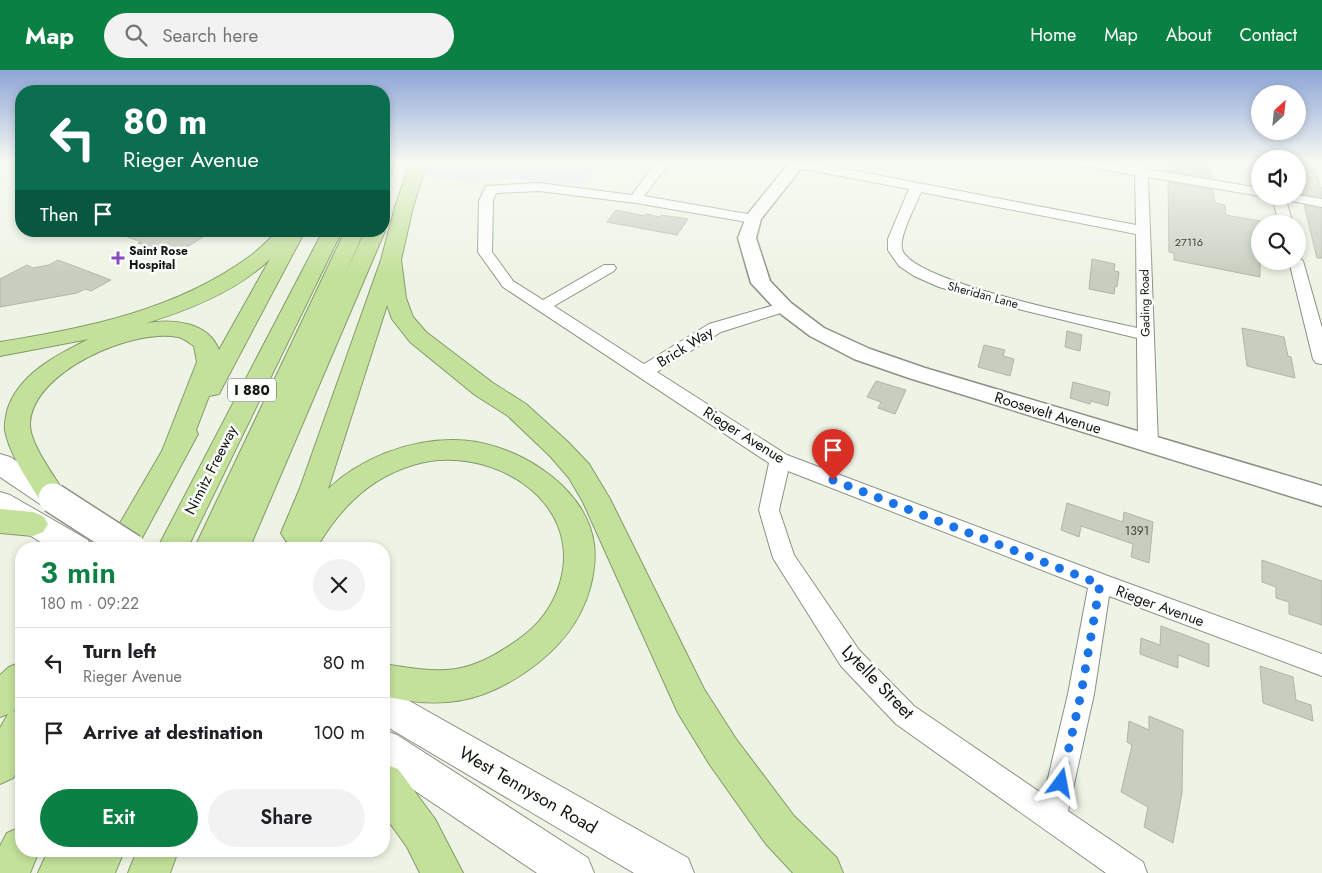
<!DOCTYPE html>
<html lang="en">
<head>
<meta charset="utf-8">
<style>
  :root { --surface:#fff; --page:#f2f2f2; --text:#202124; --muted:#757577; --line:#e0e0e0; --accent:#0b8043 }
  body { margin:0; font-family:Jost,sans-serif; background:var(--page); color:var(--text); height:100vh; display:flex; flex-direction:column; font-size:19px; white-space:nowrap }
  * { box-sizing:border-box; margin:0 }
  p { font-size:16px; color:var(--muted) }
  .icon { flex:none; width:28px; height:28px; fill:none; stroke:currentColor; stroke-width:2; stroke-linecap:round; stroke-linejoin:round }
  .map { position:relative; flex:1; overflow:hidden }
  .side { position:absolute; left:15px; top:472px; width:375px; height:315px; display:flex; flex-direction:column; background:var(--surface); border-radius:20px; box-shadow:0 2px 8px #0003 }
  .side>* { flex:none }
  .top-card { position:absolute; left:15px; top:15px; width:375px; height:152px; border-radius:20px; box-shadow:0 2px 8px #0003; background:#0b6e4f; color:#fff; overflow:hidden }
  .needle { width:32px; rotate:27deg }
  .controls { position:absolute; left:1251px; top:15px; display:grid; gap:10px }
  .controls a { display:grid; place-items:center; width:55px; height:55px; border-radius:50%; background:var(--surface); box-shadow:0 2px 8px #0003; font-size:25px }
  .pin { position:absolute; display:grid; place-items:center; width:42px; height:42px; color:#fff; margin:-51px -21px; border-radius:50% 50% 50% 0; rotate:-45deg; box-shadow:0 0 5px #0007 }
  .pin .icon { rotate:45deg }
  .me { position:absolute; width:55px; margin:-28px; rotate:13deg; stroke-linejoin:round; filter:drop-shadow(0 0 4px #0008) }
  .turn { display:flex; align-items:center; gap:18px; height:105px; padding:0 25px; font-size:22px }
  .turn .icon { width:65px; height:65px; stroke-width:2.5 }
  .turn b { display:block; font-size:35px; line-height:42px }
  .then { display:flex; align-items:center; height:48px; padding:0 25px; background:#0003; gap:10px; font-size:19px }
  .round { display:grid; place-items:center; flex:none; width:52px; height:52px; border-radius:26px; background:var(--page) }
  .headline { display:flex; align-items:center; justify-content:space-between; height:85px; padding:0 25px }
  h1 { font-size:30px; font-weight:600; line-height:38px; color:var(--accent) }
  .action { display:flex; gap:10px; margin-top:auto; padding:10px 25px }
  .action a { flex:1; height:58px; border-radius:30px; background:var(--accent); color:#fff; font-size:20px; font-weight:600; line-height:58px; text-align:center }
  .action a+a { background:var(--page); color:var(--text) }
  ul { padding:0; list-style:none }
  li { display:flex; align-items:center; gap:15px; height:70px; padding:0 25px; border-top:1px solid var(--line) }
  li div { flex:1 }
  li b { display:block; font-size:19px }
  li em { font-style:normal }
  header { display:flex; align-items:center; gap:30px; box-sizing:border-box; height:70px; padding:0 25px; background:var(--accent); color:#fff }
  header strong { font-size:24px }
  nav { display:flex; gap:28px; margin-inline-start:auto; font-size:18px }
  .search { width:350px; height:45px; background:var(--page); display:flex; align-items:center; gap:12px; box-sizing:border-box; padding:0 18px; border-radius:28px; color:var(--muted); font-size:19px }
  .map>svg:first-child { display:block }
</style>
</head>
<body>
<header>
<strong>Map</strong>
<div class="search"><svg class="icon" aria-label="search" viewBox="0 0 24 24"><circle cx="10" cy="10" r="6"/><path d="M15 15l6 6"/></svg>Search here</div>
<nav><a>Home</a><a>Map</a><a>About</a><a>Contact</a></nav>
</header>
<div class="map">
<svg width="1322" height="803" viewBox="0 0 1322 803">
  <rect width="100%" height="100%" fill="#edf4e5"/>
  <!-- green -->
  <path fill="#e9d9fc" d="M430 92H600L581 114 490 108 473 114 426 105Z"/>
  <!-- building -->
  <g fill="#c7cebf" stroke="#afb6a7">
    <path d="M1167 92H1209L1212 108 1167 101Z"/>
    <path d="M1298 92H1311L1322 120V127L1301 124 1298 116Z"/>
    <path d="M1168 112 1213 120 1215 133 1225 135 1226 145 1260 151V207L1174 190V183L1169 182Z"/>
    <path d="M1304 135 1322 139V188H1317Z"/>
    <path d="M616 140 645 146 646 144 660 147 661 145 688 149 677 165 607 152Z"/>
    <path d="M119 161H184L203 167 174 185 138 173 142 172 119 164Z"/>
    <path d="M1092 189 1115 194 1114 201 1119 202 1117 217 1115 216 1114 224 1089 219Z"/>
    <path d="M58 190 111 210 91 221 85 219 77 223 0 237V209L27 195 33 198 49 195Z"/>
    <path d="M1242 258 1284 267 1288 286 1291 287 1295 308 1247 296Z"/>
    <path d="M1067 261 1082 265 1080 281 1065 277Z"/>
    <path d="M984 275 1005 280 1003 286 1014 289 1010 306 978 297Z"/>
    <path d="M876 311 906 320 895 344 878 338 881 332 867 327Z"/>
    <path d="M1073 312 1110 322 1108 336 1091 331 1090 334 1070 328Z"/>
    <path d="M1067 433 1123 452 1124 442 1153 452 1149 493 1131 487 1133 474 1081 456 1079 467 1061 460Z"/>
    <path d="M1262 490 1322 511V555L1289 544V532L1276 528V517L1262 512Z"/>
    <path d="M1161 556 1209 574V597L1178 585V598L1140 584 1141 568 1160 575Z"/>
    <path d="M1260 596 1293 607 1296 630 1311 635 1313 651 1263 633Z"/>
    <path d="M1149 646 1183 660 1182 723 1173 773 1144 757 1148 737 1121 722 1132 675 1127 672 1129 651 1149 660Z"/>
  </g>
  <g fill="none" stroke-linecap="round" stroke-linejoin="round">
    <defs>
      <g id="minor">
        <path d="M658 92H672L659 106 644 126 753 145 760 149 753 153 636 133 539 121 496 123 493 131 492 182 513 211 543 230 604 195H614L616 198 614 201 554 236 644 294 709 254 778 234H790L792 237 790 240 721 262 657 302 787 385 1108 506 1322 584V606L1109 526 1094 624 1068 741 1143 792 1147 803H1106L896 654 841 596 773 488 759 440 769 393 503 217 478 182 479 131 486 116 539 113 632 125 650 100ZM788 401 1088 518 1068 624 1044 725 914 636 859 580 794 485 779 440Z"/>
        <path d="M793 92H809L1136 155 1135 105 1083 96 1077 92H1107L1135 97V92H1147V99L1260 118V126L1148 107 1158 374 1155 379 1148 381 1141 379 1138 374 1137 268 998 234 939 217 914 206 899 196 888 180V169L909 119 798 98 794 97ZM921 122 1136 164 1137 258C1100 249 911 213 902 179 899 166 916 135 921 122Z"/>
        <path d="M1298 125 1322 129V137L1286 130 1293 154H1279L1272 126H1298Z"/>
        <path d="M1298 187 1303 191 1322 258V294L1316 293 1313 289 1289 191H1298Z"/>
      </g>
      <path id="tertiary" d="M790 92H806L761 149 756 168 770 211 791 233 824 258 870 279 925 298 1322 416V436L909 308 854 289 810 266 777 241 751 213 738 168 747 145Z"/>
      <g id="secondary">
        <path d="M0 384 10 387 63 420 67 428 63 436 53 439 43 436 0 407Z"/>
        <path d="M0 422 10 425 88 470 92 479H52L0 447Z"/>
        <path d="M384 619 397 624 688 788 694 803H634L384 655Z"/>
        <path d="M384 660 397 665 588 788 594 803H537L384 700Z"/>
      </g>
      <g id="motorway">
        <path d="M384 92H395L390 104 384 105Z"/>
        <path d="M410 92H427L413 137 401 190 406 228 413 247 426 262 493 313 526 334 568 372 589 394 610 429 704 619 736 669 794 746 837 788 843 803H793L766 774 710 695 678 643 583 432 569 408 550 386 508 346 475 325 410 272 392 249 387 235 328 419C360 389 407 370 452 370 509 369 586 413 594 474 596 490 594 503 590 518 580 554 557 580 527 601 480 634 439 639 384 626V594C444 604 467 606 519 569 539 555 553 536 560 513 585 428 486 372 413 395 369 408 338 440 316 479H285L288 472 286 471 281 463 300 418 381 190 395 137Z"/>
        <path d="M384 160 385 161 249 479H194L345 161H364L346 203 365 161Z"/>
        <path d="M305 161 222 318 219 324 209 326 196 360 198 364 136 479H105L162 381 197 292 194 276C189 273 184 268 178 267 133 258 33 301 30 353 29 375 57 408 67 428L63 436 53 439 43 436C30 412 10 387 5 360 4 353 6 348 7 341 18 304 57 285 89 269L0 286V272C87 258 176 240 249 187 259 180 268 170 277 162ZM270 189 219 280C208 251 172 249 146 253 189 240 237 221 270 189Z"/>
        <path d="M323 161H342L187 479H157Z"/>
        <path d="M0 439 33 442 43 446 48 454 43 462 33 466 0 463Z"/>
        <path d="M21 592V632L13 642 21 638V693L13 708 0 714V658L8 644 0 647V605L9 597Z"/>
        <path d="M384 694 398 699 435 749 463 803H420L407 777 384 745Z"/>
        <path d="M21 757V781H39L30 803H0V776L7 763Z"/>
        <path d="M48 781H124L115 803H38Z"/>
        <path d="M137 781H178L170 803H128Z"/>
      </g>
    </defs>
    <!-- minor casing -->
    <use href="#minor" stroke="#8b9184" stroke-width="2"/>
    <!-- tertiary casing -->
    <use href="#tertiary" stroke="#8b9184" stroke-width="3"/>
    <!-- secondary casing -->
    <use href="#secondary" stroke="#8b9184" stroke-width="2"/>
    <!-- motorway casing -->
    <use href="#motorway" stroke="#859a6a" stroke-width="2"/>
    <!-- minor -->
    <use href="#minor" fill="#fff" fill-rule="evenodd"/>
    <!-- tertiary -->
    <use href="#tertiary" fill="#fff" fill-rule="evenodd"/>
    <!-- secondary -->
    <use href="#secondary" fill="#fff" fill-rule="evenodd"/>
    <!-- motorway -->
    <use href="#motorway" fill="#c3e19a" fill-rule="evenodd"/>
    <defs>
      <path id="secondary-bridge" d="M53 428 132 479"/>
    </defs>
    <!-- secondary-bridge casing -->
    <use href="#secondary-bridge" stroke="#8b9184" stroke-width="32" stroke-linecap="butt"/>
    <!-- secondary-bridge -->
    <use href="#secondary-bridge" stroke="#fff" stroke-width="29"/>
  </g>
  <!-- sky -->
  <linearGradient id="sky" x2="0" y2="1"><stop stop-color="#8da5d7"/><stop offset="0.45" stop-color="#f7faf3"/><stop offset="1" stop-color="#f7faf3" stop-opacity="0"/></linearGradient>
  <rect width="1322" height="205" fill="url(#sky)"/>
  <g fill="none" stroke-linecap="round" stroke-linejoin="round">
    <!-- route -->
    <path stroke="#1a73e8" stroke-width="9" stroke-dasharray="0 16.2" d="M833 410 1100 514 1081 624 1061 713"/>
  </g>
  <!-- markers -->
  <path fill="#8a4abf" stroke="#fdfffc" stroke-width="2" d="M115.5 180.5h5v5h5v5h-5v5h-5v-5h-5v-5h5z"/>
  <g text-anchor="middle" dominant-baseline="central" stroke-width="5" stroke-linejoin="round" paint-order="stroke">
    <!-- far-number labels -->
    <g font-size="11" fill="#40443c">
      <text x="1189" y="172">27116</text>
    </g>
    <!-- far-poi labels -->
    <g font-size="12" font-weight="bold" fill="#131611" stroke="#fdfffc" text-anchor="start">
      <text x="129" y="181">Saint Rose<tspan x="129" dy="14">Hospital</tspan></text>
    </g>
    <!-- far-street labels -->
    <g font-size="12" fill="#131611" stroke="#fdfffc">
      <text transform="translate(983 225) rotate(15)">Sheridan Lane</text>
      <text transform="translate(1145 233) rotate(-91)">Gading Road</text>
    </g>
    <!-- number labels -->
    <g font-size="12" fill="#40443c">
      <text x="1137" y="461">1391</text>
    </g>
    <!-- shield labels -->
    <rect fill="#fdfffc" stroke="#595c58" stroke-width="1" x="228" y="308.5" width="48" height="23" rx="4"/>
    <g font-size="14" font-weight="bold" fill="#131611">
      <text x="252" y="320">I 880</text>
    </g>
    <!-- street labels -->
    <g font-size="15" fill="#131611" stroke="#fdfffc">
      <text transform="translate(685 277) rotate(-32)">Brick Way</text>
      <text transform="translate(1048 343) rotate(17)">Roosevelt Avenue</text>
      <text transform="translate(744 365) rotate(32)">Rieger Avenue</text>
      <text transform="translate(211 400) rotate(-63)">Nimitz Freeway</text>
      <text transform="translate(1160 536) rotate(20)">Rieger Avenue</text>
    </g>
    <!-- near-street labels -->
    <g font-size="18" fill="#131611" stroke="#fdfffc">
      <text transform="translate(878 612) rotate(46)">Lytelle Street</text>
      <text transform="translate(528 720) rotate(30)">West Tennyson Road</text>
    </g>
  </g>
</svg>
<div class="controls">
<a><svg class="needle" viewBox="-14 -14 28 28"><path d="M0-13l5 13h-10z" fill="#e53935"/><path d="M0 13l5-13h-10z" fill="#757577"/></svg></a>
<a><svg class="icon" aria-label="sound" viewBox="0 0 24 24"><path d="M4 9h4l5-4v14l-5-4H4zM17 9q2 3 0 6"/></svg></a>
<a><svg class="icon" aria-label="search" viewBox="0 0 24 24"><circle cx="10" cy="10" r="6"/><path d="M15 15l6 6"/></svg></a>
</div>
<div class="pin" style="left:833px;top:410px;background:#d93025"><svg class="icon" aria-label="arrive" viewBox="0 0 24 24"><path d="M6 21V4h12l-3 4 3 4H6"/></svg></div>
<svg class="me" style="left:1061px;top:713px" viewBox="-20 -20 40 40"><path d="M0-17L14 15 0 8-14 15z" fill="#1a73e8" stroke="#fff" stroke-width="4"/></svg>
<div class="top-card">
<div class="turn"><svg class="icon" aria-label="left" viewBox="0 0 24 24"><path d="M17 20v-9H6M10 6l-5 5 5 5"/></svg><div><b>80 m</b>Rieger Avenue</div></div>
<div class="then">Then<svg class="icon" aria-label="arrive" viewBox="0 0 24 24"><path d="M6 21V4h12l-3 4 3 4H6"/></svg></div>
</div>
<section class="side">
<div class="headline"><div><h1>3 min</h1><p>180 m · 09:22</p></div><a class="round"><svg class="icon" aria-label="close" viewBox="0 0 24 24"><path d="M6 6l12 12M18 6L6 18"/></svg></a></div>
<ul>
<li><svg class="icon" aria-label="left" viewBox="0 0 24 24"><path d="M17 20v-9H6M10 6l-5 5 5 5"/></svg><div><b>Turn left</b><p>Rieger Avenue</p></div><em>80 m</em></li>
<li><svg class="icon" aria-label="arrive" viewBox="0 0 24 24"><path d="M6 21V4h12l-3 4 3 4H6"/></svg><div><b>Arrive at destination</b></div><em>100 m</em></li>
</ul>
<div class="action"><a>Exit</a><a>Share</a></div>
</section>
</div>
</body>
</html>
